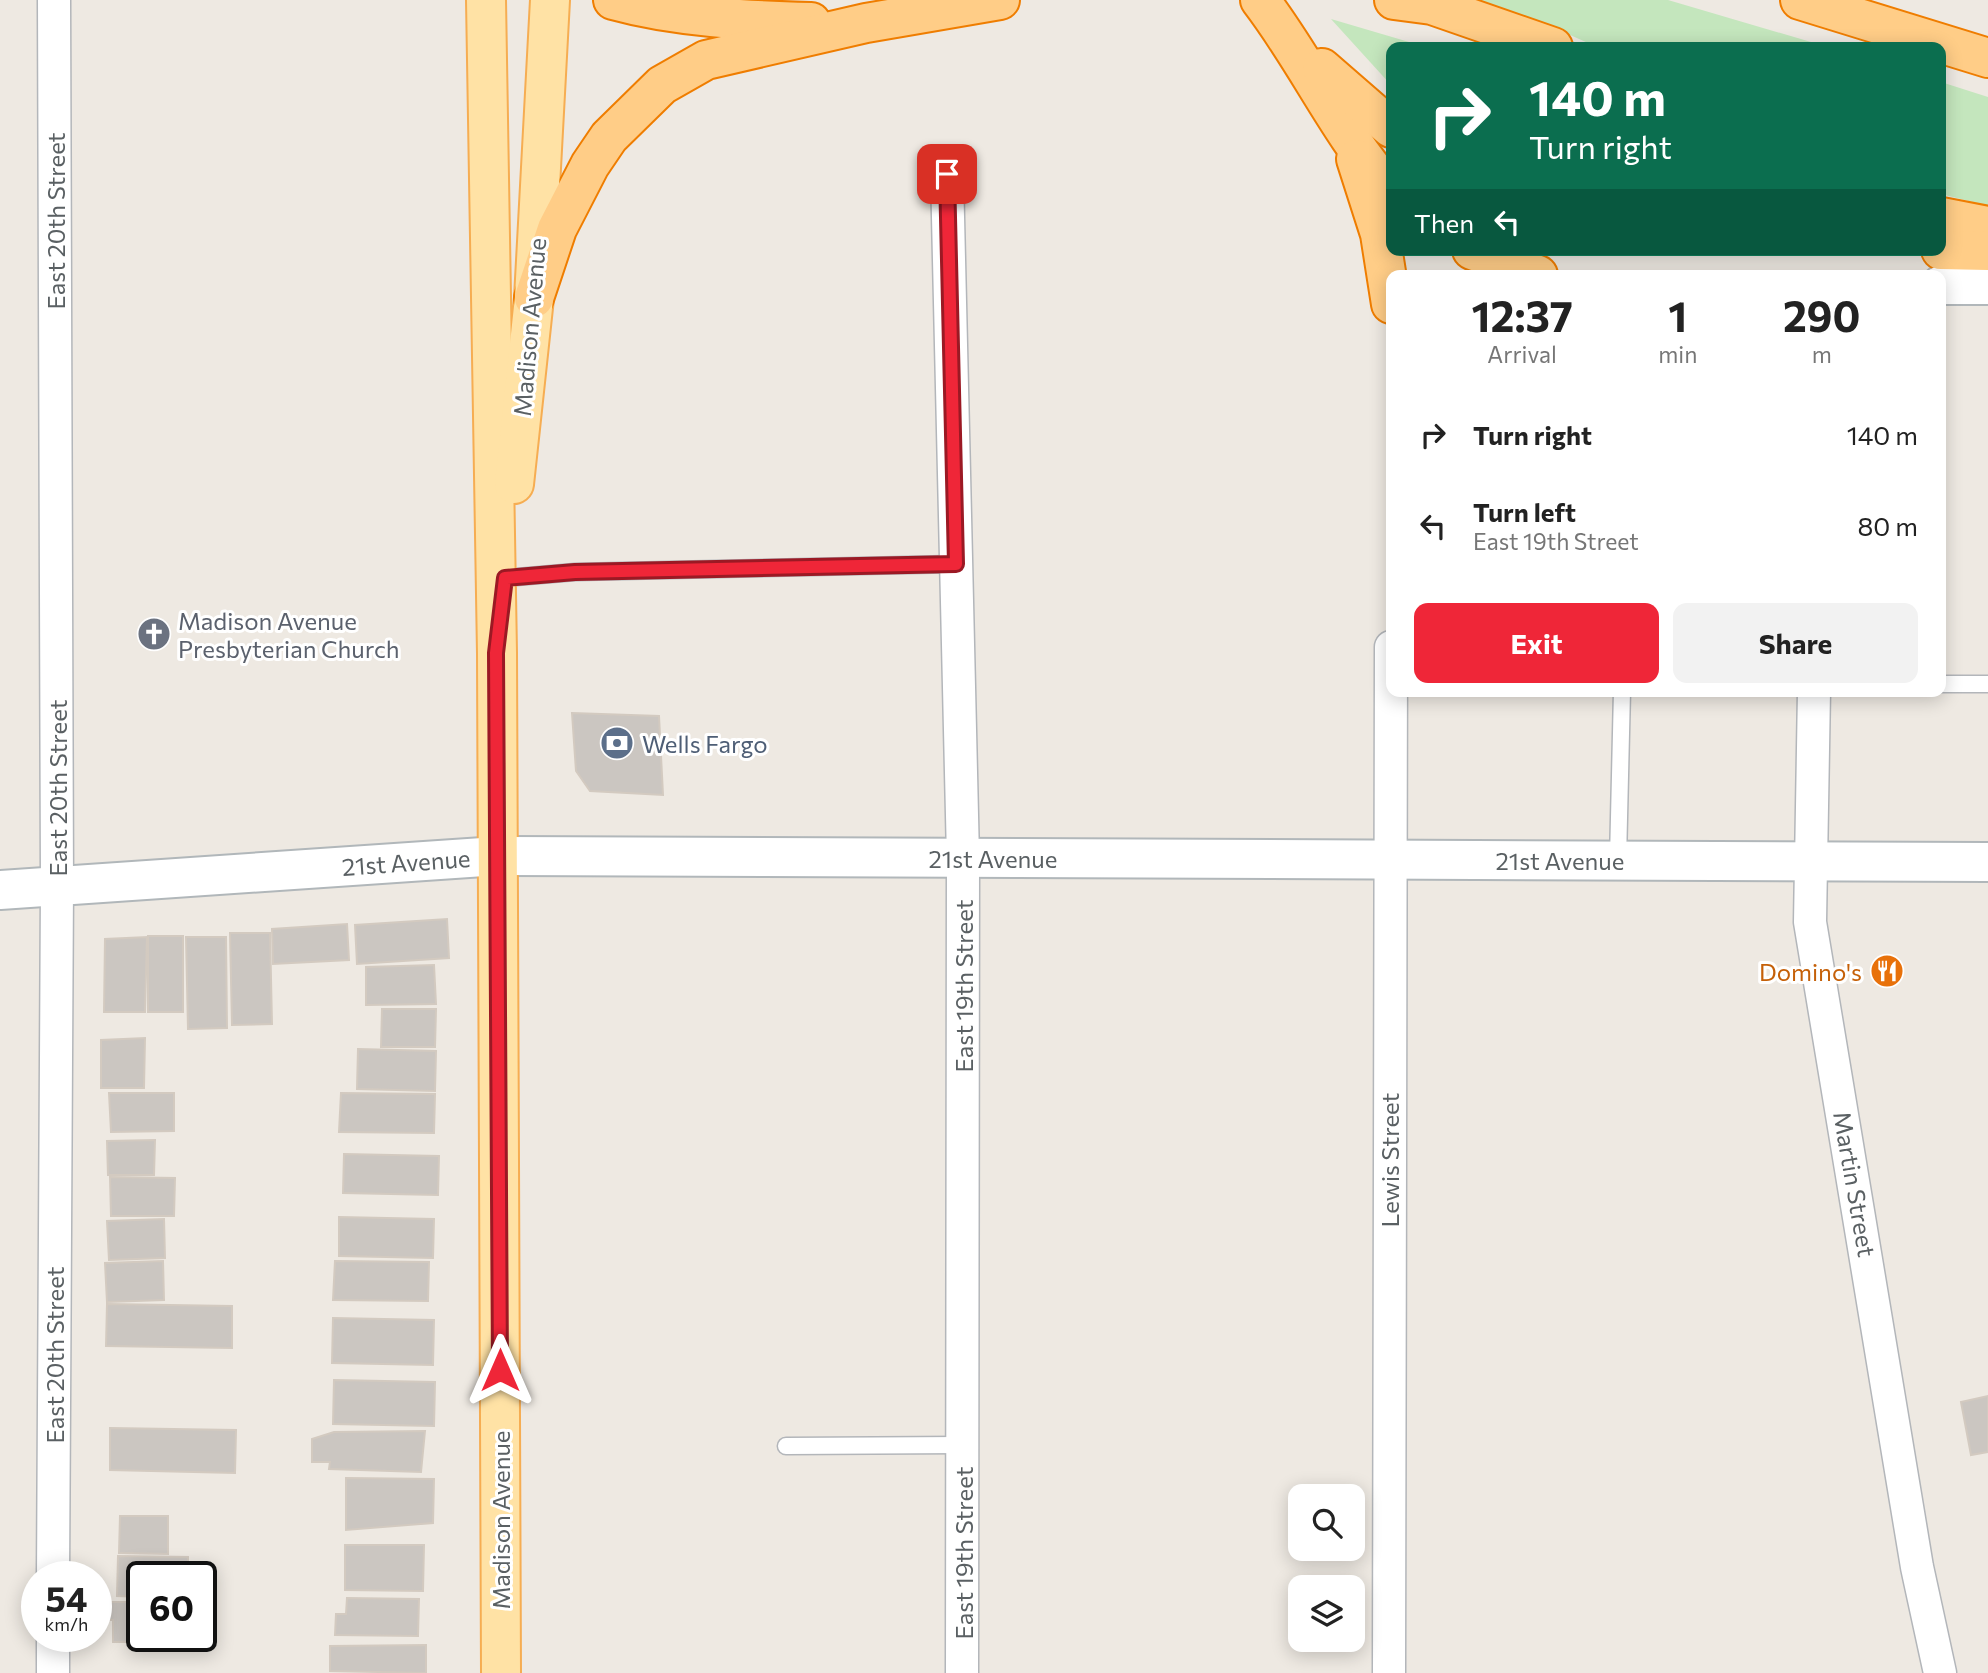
<!DOCTYPE html>
<html lang="en">
<head>
<meta charset="utf-8">
<style>
  :root { --surface:#fff; --page:#f2f2f2; --text:#222; --muted:#767676; --accent:#ef2638 }
  body { margin:0; font-family:Commissioner,sans-serif; background:var(--page); color:var(--text); height:100vh; display:flex; flex-direction:column; font-size:26px; white-space:nowrap }
  * { box-sizing:border-box; margin:0 }
  p { font-size:23px; color:var(--muted) }
  .icon { flex:none; width:38px; height:38px; fill:none; stroke:currentColor; stroke-width:2; stroke-linecap:round; stroke-linejoin:round }
  .map { position:relative; flex:1; overflow:hidden }
  .sheet { position:absolute; left:1386px; top:270px; width:560px; height:427px; display:flex; flex-direction:column; background:var(--surface); border-radius:14px; box-shadow:0 4px 18px #0003 }
  .sheet>* { flex:none }
  .top-card { position:absolute; left:1386px; top:42px; width:560px; height:214px; border-radius:14px; box-shadow:0 4px 18px #0003; background:#0b6e4f; color:#fff; overflow:hidden }
  .fabs { position:absolute; left:1288px; top:1484px; display:grid; gap:14px }
  .fabs a { display:grid; place-items:center; width:77px; height:77px; border-radius:14px; background:var(--surface); box-shadow:0 4px 18px #0003; font-size:35px }
  .speed { position:absolute; left:21px; top:1561px; display:flex; gap:14px; font-size:35px; font-weight:700; text-align:center }
  .speed>* { display:grid; place-content:center; width:91px; height:91px; border-radius:50%; background:var(--surface); box-shadow:0 4px 18px #0003; line-height:1 }
  .speed small { font-size:18px; font-weight:400 }
  .speed .limit { border:4px solid #111; border-radius:10px; background:#fff; color:#111 }
  .pin { position:absolute; display:grid; place-items:center; width:60px; height:60px; color:#fff; margin:-30px; border-radius:14px; box-shadow:0 4px 10px #0006 }
  .me { position:absolute; width:77px; margin:-38px; rotate:0deg; stroke-linejoin:round; filter:drop-shadow(0 0 5px #0008) }
  .turn { display:flex; align-items:center; gap:24px; height:147px; padding:0 28px; font-size:32px }
  .turn .icon { width:91px; height:91px; stroke-width:2.5 }
  .turn b { display:block; font-size:49px; line-height:60px }
  .then { display:flex; align-items:center; height:66px; padding:0 28px; background:#0003; gap:14px; font-size:26px }
  .eta { display:flex; justify-content:space-evenly; align-items:center; height:119px; text-align:center }
  .eta b { font-size:42px; font-weight:700; line-height:49px }
  .cta { display:flex; gap:14px; margin-top:auto; padding:14px 28px }
  .cta a { flex:1; height:80px; border-radius:14px; background:var(--accent); color:#fff; font-size:28px; font-weight:700; line-height:80px; text-align:center }
  .cta a+a { background:var(--page); color:var(--text) }
  ul { padding:0; list-style:none }
  li { display:flex; align-items:center; gap:21px; height:91px; padding:0 28px }
  li div { flex:1 }
  li b { display:block; font-size:26px }
  li em { font-style:normal }
  .map>svg:first-child { display:block }
</style>
</head>
<body>
<div class="map">
<svg width="1988" height="1673" viewBox="0 0 1988 1673">
  <rect width="100%" height="100%" fill="#eee9e2"/>
  <!-- green -->
  <g fill="#c4e6bd">
    <path d="M1462 0H1668L1828 47H1597L1550 26Z"/>
    <path d="M1331 19 1426 47H1391V85Z"/>
    <path d="M1941 82 1988 97V206L1941 194Z"/>
  </g>
  <!-- building -->
  <g fill="#cbc6c1" stroke="#d3cac0" stroke-width="2">
    <path d="M572 713 659 716 663 795 590 791 576 771Z"/>
    <path d="M447 919 449 958 357 964 355 925Z"/>
    <path d="M347 924 349 960 273 964 272 929Z"/>
    <path d="M230 933H270L272 1024 232 1025Z"/>
    <rect x="148" y="936" width="35" height="76"/>
    <path d="M147 937 145 1012H104L105 939Z"/>
    <path d="M186 937H226L227 1028 188 1029Z"/>
    <path d="M434 965 436 1004 366 1005V967Z"/>
    <path d="M382 1009H436L435 1047H381Z"/>
    <path d="M145 1038 144 1088H101V1040Z"/>
    <path d="M358 1049 436 1051 435 1091 357 1089Z"/>
    <path d="M109 1093H174V1131L111 1132Z"/>
    <path d="M341 1093 435 1094 434 1133 339 1132Z"/>
    <path d="M155 1140 154 1175H108L107 1141Z"/>
    <path d="M344 1154 439 1156 438 1195 343 1193Z"/>
    <path d="M110 1177 175 1178 174 1216H111Z"/>
    <path d="M339 1217 434 1219 433 1258 339 1256Z"/>
    <path d="M164 1219 165 1258 109 1260 107 1221Z"/>
    <path d="M163 1261 164 1300 107 1302 105 1263Z"/>
    <path d="M335 1261 429 1262 428 1301 333 1300Z"/>
    <path d="M107 1304 232 1306V1348L106 1346Z"/>
    <path d="M333 1318 434 1320 433 1365 332 1363Z"/>
    <path d="M334 1380 435 1382 434 1426 333 1424Z"/>
    <path d="M1988 1396V1452L1971 1455 1961 1402Z"/>
    <path d="M110 1428 236 1430 235 1473 110 1470Z"/>
    <path d="M425 1431 421 1472 329 1469 330 1462H312V1439L334 1432Z"/>
    <path d="M346 1478 434 1479 433 1523 346 1530Z"/>
    <path d="M120 1516H168V1554L119 1553Z"/>
    <path d="M345 1545H424L423 1591 345 1590Z"/>
    <path d="M118 1556 188 1557V1577H142V1597L117 1596Z"/>
    <path d="M347 1598 419 1599 418 1636 335 1635 336 1614H346Z"/>
    <path d="M108 1602H142V1636H191V1642H113V1620H108Z"/>
    <path d="M426 1645V1673L330 1671V1646Z"/>
  </g>
  <g fill="none" stroke-linecap="round" stroke-linejoin="round">
    <defs>
      <g id="lane">
        <path d="M505 578 575 572 956 564"/>
        <path d="M1941 684H1988"/>
        <path d="M1618 860 1622 691"/>
        <path d="M786 1446 963 1445"/>
      </g>
      <g id="street">
        <path d="M947 174 963 858 962 1673"/>
        <path d="M1814 691 1810 922 1917 1567 1940 1673"/>
        <path d="M53 1577 57 886 54 0"/>
        <path d="M53 1673V1636"/>
        <path d="M1389 1673 1391 647"/>
      </g>
      <g id="secondary">
        <path d="M1941 285H1988"/>
        <path d="M0 890 498 856 1988 862"/>
      </g>
      <g id="primary">
        <path d="M486 0 497 653 501 1673"/>
        <path d="M514 484 534 298 550 0"/>
      </g>
      <g id="highway">
        <path d="M613 0C678 18 745 20 811 22"/>
        <path d="M1260 0C1307 61 1339 134 1391 191"/>
        <path d="M1394 0 1432 5 1553 47"/>
        <path d="M1800 0 1988 58"/>
        <path d="M1322 68 1391 128"/>
        <path d="M1356 159 1380 234 1391 304"/>
        <path d="M1941 217 1988 226"/>
        <path d="M1472 250 1538 275"/>
        <path d="M1941 250 1988 251"/>
        <path d="M534 298 557 229 590 165 609 137 662 85 706 60 866 23 1000 0"/>
      </g>
    </defs>
    <!-- lane casing -->
    <use href="#lane" stroke="#b3b6ba" stroke-width="19"/>
    <!-- street casing -->
    <use href="#street" stroke="#b3b6ba" stroke-width="35"/>
    <!-- secondary casing -->
    <use href="#secondary" stroke="#b1b7ba" stroke-width="42"/>
    <!-- primary casing -->
    <use href="#primary" stroke="#f6ad52" stroke-width="42"/>
    <!-- highway casing -->
    <use href="#highway" stroke="#ef7d00" stroke-width="42"/>
    <!-- lane -->
    <use href="#lane" stroke="#fff" stroke-width="16"/>
    <!-- street -->
    <use href="#street" stroke="#fff" stroke-width="32"/>
    <!-- secondary -->
    <use href="#secondary" stroke="#fff" stroke-width="38"/>
    <!-- primary -->
    <use href="#primary" stroke="#ffe2a5" stroke-width="38"/>
    <!-- highway -->
    <use href="#highway" stroke="#ffcd87" stroke-width="38"/>
  </g>
  <g fill="none" stroke-linecap="round" stroke-linejoin="round">
    <defs>
      <path id="route" d="M500 1370 496 653 505 578 575 572 956 564 947 174"/>
    </defs>
    <!-- route casing -->
    <use href="#route" stroke="#9b1924" stroke-width="18"/>
    <!-- route -->
    <use href="#route" stroke="#ef2638" stroke-width="12"/>
  </g>
  <!-- icons -->
  <defs>
    <symbol id="church-disc" viewBox="-11 -11 22 22"><circle r="9.5" fill="#6b7280" stroke="#fff"/><path d="M-1.2-6h2.4v3.5h3.3v2.4h-3.3V6h-2.4V-.1h-3.3v-2.4h3.3Z" fill="#fff"/></symbol>
    <symbol id="bank-disc" viewBox="-11 -11 22 22"><circle r="9.5" fill="#5c6f8a" stroke="#fff"/><path d="M-6-4H6V4H-6ZM0-2.3a2.3 2.3 0 1 0 0 4.6a2.3 2.3 0 1 0 0-4.6Z" fill="#fff"/></symbol>
    <symbol id="restaurant-disc" viewBox="-11 -11 22 22"><circle r="9.5" fill="#e8710a" stroke="#fff"/><path d="M-5-6h1v4h1v-4h1v4h1v-4h1v5L-1.5 .5V6h-2V.5L-5-1ZM5-6V6H3V1.5H1.5Q1.5-4 5-6Z" fill="#fff"/></symbol>
  </defs>
  <g fill-rule="evenodd">
    <use href="#church-disc" x="135" y="615" width="38" height="38"/>
    <use href="#bank-disc" x="598" y="724" width="38" height="38"/>
    <use href="#restaurant-disc" x="1868" y="952" width="38" height="38"/>
  </g>
  <g text-anchor="middle" dominant-baseline="central" stroke-width="6" stroke-linejoin="round" paint-order="stroke">
    <!-- street labels -->
    <g font-size="24" fill="#5a6063" stroke="#fff">
      <text transform="translate(55 221) rotate(-90)">East 20th Street</text>
      <text transform="translate(529 327) rotate(-85)">Madison Avenue</text>
      <text transform="translate(57 788) rotate(-90)">East 20th Street</text>
      <text x="993" y="858">21st Avenue</text>
      <text x="1560" y="860">21st Avenue</text>
      <text transform="translate(406 862) rotate(-4)">21st Avenue</text>
      <text transform="translate(963 986) rotate(-90)">East 19th Street</text>
      <text transform="translate(1389 1160) rotate(-90)">Lewis Street</text>
      <text transform="translate(1855 1184) rotate(80)">Martin Street</text>
      <text transform="translate(54 1355) rotate(-90)">East 20th Street</text>
      <text transform="translate(500 1520) rotate(-90)">Madison Avenue</text>
      <text transform="translate(963 1553) rotate(-90)">East 19th Street</text>
    </g>
    <!-- worship labels -->
    <g font-size="24" fill="#5b616d" stroke="#fff" text-anchor="start">
      <text x="178" y="620">Madison Avenue<tspan x="178" dy="28">Presbyterian Church</tspan></text>
    </g>
    <!-- service labels -->
    <g font-size="24" fill="#4e5e75" stroke="#fff" text-anchor="start">
      <text x="642" y="743">Wells Fargo</text>
    </g>
    <!-- food labels -->
    <g font-size="24" fill="#c56008" stroke="#fff" text-anchor="end">
      <text x="1862" y="971">Domino's</text>
    </g>
  </g>
</svg>
<div class="fabs">
<a><svg class="icon" aria-label="search" viewBox="0 0 24 24"><circle cx="10" cy="10" r="6"/><path d="M15 15l6 6"/></svg></a>
<a><svg class="icon" aria-label="layers" viewBox="0 0 24 24"><path d="M12 4l9 5-9 5-9-5zM3 14l9 5 9-5"/></svg></a>
</div>
<div class="speed"><div>54<small>km/h</small></div><div class="limit">60</div></div>
<div class="pin" style="left:947px;top:174px;background:#d93025"><svg class="icon" aria-label="arrive" viewBox="0 0 24 24"><path d="M6 21V4h12l-3 4 3 4H6"/></svg></div>
<svg class="me" style="left:500px;top:1370px" viewBox="-20 -20 40 40"><path d="M0-17L14 15 0 8-14 15z" fill="#ef2638" stroke="#fff" stroke-width="4"/></svg>
<div class="top-card">
<div class="turn"><svg class="icon" aria-label="right" viewBox="0 0 24 24"><path d="M7 20v-9h11M14 6l5 5-5 5"/></svg><div><b>140 m</b>Turn right</div></div>
<div class="then">Then<svg class="icon" aria-label="left" viewBox="0 0 24 24"><path d="M17 20v-9H6M10 6l-5 5 5 5"/></svg></div>
</div>
<section class="sheet">
<div class="eta">
<div><b>12:37</b><p>Arrival</p></div>
<div><b>1</b><p>min</p></div>
<div><b>290</b><p>m</p></div>
</div>
<ul>
<li><svg class="icon" aria-label="right" viewBox="0 0 24 24"><path d="M7 20v-9h11M14 6l5 5-5 5"/></svg><div><b>Turn right</b></div><em>140 m</em></li>
<li><svg class="icon" aria-label="left" viewBox="0 0 24 24"><path d="M17 20v-9H6M10 6l-5 5 5 5"/></svg><div><b>Turn left</b><p>East 19th Street</p></div><em>80 m</em></li>
</ul>
<div class="cta"><a>Exit</a><a>Share</a></div>
</section>
</div>
</body>
</html>
